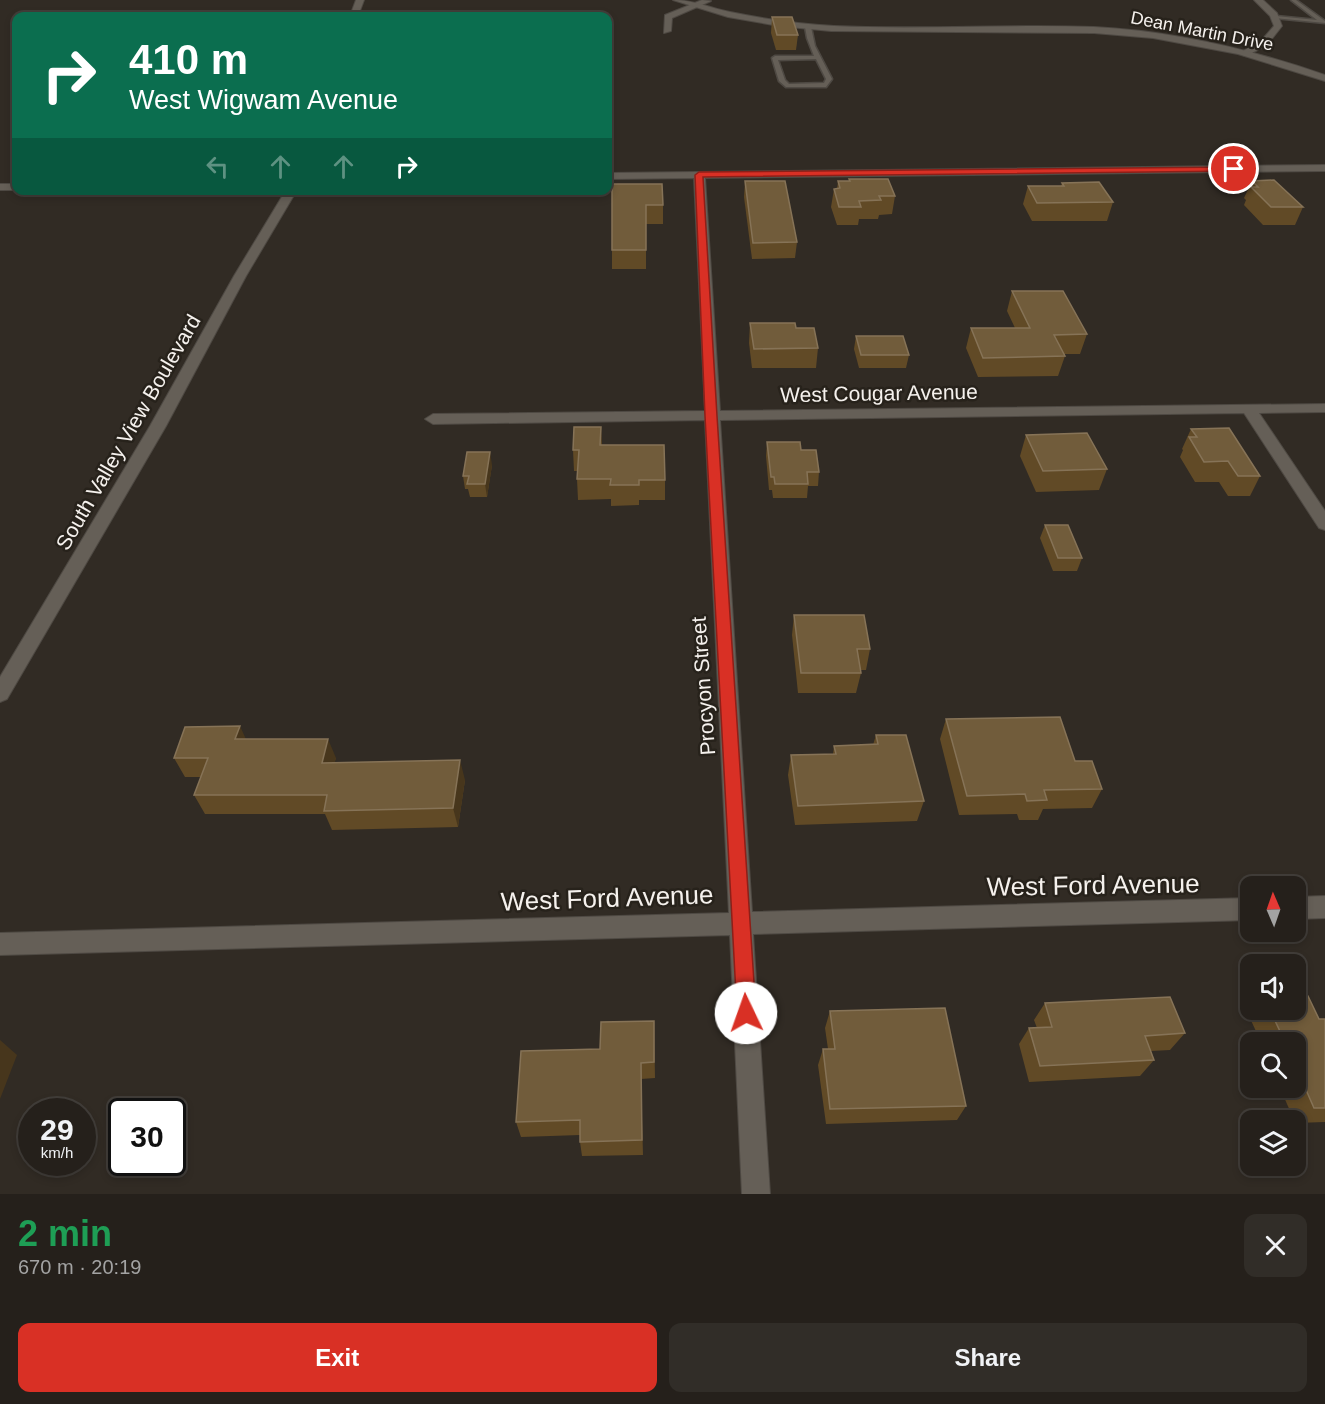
<!DOCTYPE html>
<html lang="en">
<head>
<meta charset="utf-8">
<style>
  :root { --surface:#25201b; --page:#312d28; --text:#f1f3f6; --muted:#a3a3a3; --line:#423e3a; --accent:#d93025 }
  body { margin:0; font-family:Helvetica,sans-serif; background:var(--page); color:var(--text); height:100vh; display:flex; flex-direction:column; font-size:22px; white-space:nowrap }
  * { box-sizing:border-box; margin:0 }
  p { font-size:20px; color:var(--muted) }
  .icon { flex:none; width:33px; height:33px; fill:none; stroke:currentColor; stroke-width:2; stroke-linecap:round; stroke-linejoin:round }
  .map { position:relative; height:1194px; overflow:hidden }
  .sheet { display:flex; flex-direction:column; background:var(--surface); flex:1 }
  .sheet>* { flex:none }
  .hud { position:absolute; left:12px; top:12px; width:600px; height:183px; border-radius:12px; box-shadow:0 3px 9px #0003,0 0 0 2px var(--line); background:#0b6e4f; color:#fff; overflow:hidden }
  .needle { width:39px; rotate:358deg }
  .buttons { position:absolute; left:1240px; top:876px; display:grid; gap:12px }
  .buttons a { display:grid; place-items:center; width:66px; height:66px; border-radius:12px; background:var(--surface); box-shadow:0 3px 9px #0003,0 0 0 2px var(--line); font-size:30px }
  .speed { position:absolute; left:18px; top:1098px; display:flex; gap:12px; font-size:30px; font-weight:700; text-align:center }
  .speed>* { display:grid; place-content:center; width:78px; height:78px; border-radius:50%; background:var(--surface); box-shadow:0 3px 9px #0003,0 0 0 2px var(--line); line-height:1 }
  .speed small { font-size:15px; font-weight:400 }
  .speed .limit { border:3px solid #111; border-radius:9px; background:#fff; color:#111 }
  .pin { position:absolute; display:grid; place-items:center; width:51px; height:51px; color:#fff; margin:-26px; border:3px solid #fff; border-radius:50%; box-shadow:0 2px 6px #0007 }
  .me { position:absolute; width:66px; margin:-33px; rotate:357deg; stroke-linejoin:round; filter:drop-shadow(0 0 4px #0008) }
  .turn { display:flex; align-items:center; gap:21px; height:126px; padding:0 18px; font-size:27px }
  .turn .icon { width:78px; height:78px; stroke-width:2.5 }
  .turn b { display:block; font-size:42px; line-height:51px }
  .lanes { display:flex; align-items:center; height:57px; padding:0 18px; background:#0003; justify-content:center; gap:30px; direction:ltr }
  .lanes .off { opacity:.35 }
  .round { display:grid; place-items:center; flex:none; width:63px; height:63px; border-radius:12px; background:var(--page) }
  .head { display:flex; align-items:center; justify-content:space-between; height:102px; padding:0 18px }
  h1 { font-size:36px; font-weight:800; line-height:45px; color:#1e9e55 }
  .action { display:flex; gap:12px; margin-top:auto; padding:12px 18px }
  .action a { flex:1; height:69px; border-radius:12px; background:var(--accent); color:#fff; font-size:24px; font-weight:800; line-height:69px; text-align:center }
  .action a+a { background:var(--page); color:var(--text) }
  .map>svg:first-child { display:block }
</style>
</head>
<body>
<div class="map">
<svg width="1325" height="1194" viewBox="0 0 1325 1194">
  <rect width="100%" height="100%" fill="#312b24"/>
  <g fill="none" stroke-linecap="round" stroke-linejoin="round">
    <defs>
      <g id="lane">
        <path d="M1291 0H1296L1325 21V23L1274 18 1276 16 1317 20Z"/>
        <path d="M808 25 811 27 815 46 832 79 826 87H786L779 81 772 58 775 56H814L807 38 805 27ZM816 59 826 79 824 83 789 84 785 80 778 60Z"/>
      </g>
      <g id="street">
        <path d="M702 0 711 1 672 18 671 31 664 33 665 15Z"/>
        <path d="M1254 0H1263L1277 13 1282 26 1267 45 1246 56 1243 55V51L1261 41 1274 26 1270 16Z"/>
        <path d="M1325 165V171L705 178 720 411 1325 404V412L1259 413 1325 511V530L1319 528 1244 413 720 420 752 912 1251 898V920L753 934 770 1194H742L730 935 0 955V933L729 913 705 420 433 424 425 419 433 414 705 411 694 178 608 179V173Z"/>
        <rect x="0" y="184" width="16" height="6"/>
        <path d="M1325 896V918L1296 919V897Z"/>
      </g>
      <g id="secondary">
        <path d="M356 0H364L358 16H350Z"/>
        <path d="M673 0C693 0 711 8 730 12 764 19 800 24 834 26 921 30 1007 24 1094 27 1173 31 1250 49 1325 75V81L1238 54 1153 38 1094 33 831 31 779 26 728 17Z"/>
        <path d="M286 190H297L246 276 166 426 7 699 0 702V677L150 426 234 276Z"/>
      </g>
    </defs>
    <!-- lane casing -->
    <use href="#lane" stroke="#4e4943" stroke-width="3"/>
    <!-- street casing -->
    <use href="#street" stroke="#4e4943" stroke-width="2"/>
    <!-- secondary casing -->
    <use href="#secondary" stroke="#4e4943" stroke-width="2"/>
    <!-- lane -->
    <use href="#lane" fill="#655f57" fill-rule="evenodd"/>
    <!-- street -->
    <use href="#street" fill="#655f57" fill-rule="evenodd"/>
    <!-- secondary -->
    <use href="#secondary" fill="#655f57" fill-rule="evenodd"/>
  </g>
  <!-- wall -->
  <g fill="#614a26">
    <path d="M772 17 798 35 796 50H776L771 33Z"/>
    <path d="M849 179 895 196 892 214 879 215 878 219H859L858 225H837L831 207 834 189H837L838 181H849Z"/>
    <path d="M745 181 797 242 795 258 752 259 744 197Z"/>
    <path d="M1252 181 1303 207 1295 225H1263L1244 205 1246 200 1244 198Z"/>
    <path d="M1062 183 1113 202 1107 221H1032L1023 204 1028 186H1061Z"/>
    <path d="M612 184 663 205V224H646V269H612Z"/>
    <path d="M1012 291 1087 334 1080 354H1064L1065 356 1058 376 978 377 966 348 971 328H1015L1007 311Z"/>
    <path d="M750 323 796 328 818 348 816 368H752L749 343Z"/>
    <path d="M856 336 909 355 906 368H859L854 349Z"/>
    <path d="M601 427 602 445 665 480V500H639V505L611 506V499L578 500 577 479V471H574L573 450Z"/>
    <path d="M1191 429 1260 476 1250 496H1228L1219 482H1195L1180 457 1183 450 1182 449Z"/>
    <path d="M1026 435 1107 469 1099 490 1036 492 1020 456Z"/>
    <path d="M767 442 801 450 819 472 818 486H808L807 498H773L772 490H769L766 456Z"/>
    <path d="M492 465 487 497H470L468 489H465L463 476Z"/>
    <path d="M1045 525 1082 558 1077 571H1053L1040 538Z"/>
    <path d="M794 615 870 649 866 670H860L861 673 856 693H798L792 635Z"/>
    <path d="M946 719 1075 761 1102 789 1092 808 1043 809 1038 820H1019L1017 814 959 815 940 739Z"/>
    <path d="M876 735 924 801 917 821 795 825 788 775 791 755 833 754 834 746 873 745Z"/>
    <path d="M246 739 336 758 334 763 465 780 458 827 332 830 325 814H205L194 795 201 777H185L174 758Z"/>
    <path d="M1045 1003 1185 1033 1170 1050 1151 1051 1154 1060 1140 1076 1029 1082 1019 1044 1029 1028H1037L1034 1020Z"/>
    <path d="M1253 1010H1296L1319 1019H1325V1122L1296 1123V1120H1294L1280 1088H1296V1042H1261L1248 1014Z"/>
    <path d="M830 1011 966 1106 957 1120 826 1124 818 1065 823 1049H828L825 1028Z"/>
    <path d="M654 1021 655 1078 641 1079 643 1155 582 1156 580 1142V1135L521 1137 516 1122 600 1049Z"/>
  </g>
  <!-- shaded-wall -->
  <g fill="#47361c">
    <path d="M490 452 492 465 487 497 485 484Z"/>
    <path d="M240 726 249 746 235 739Z"/>
    <path d="M328 739 336 758 330 783 322 763Z"/>
    <path d="M460 760 465 780 458 827 453 808Z"/>
    <path d="M0 1040 17 1055 0 1099Z"/>
  </g>
  <!-- building -->
  <g fill="#715c3b" stroke="#867357" stroke-width="1.5">
    <path d="M772 17H792L798 35H777Z"/>
    <path d="M849 179H888L895 196H879L881 200 859 201 861 207H839L834 189 840 188 838 181H850Z"/>
    <path d="M1274 180 1303 207H1271L1251 187H1258L1252 181Z"/>
    <path d="M745 181H785L797 242 753 243Z"/>
    <path d="M1099 182 1113 202 1037 203 1028 186H1064L1062 183Z"/>
    <path d="M612 184H662L663 205H646V250H612Z"/>
    <path d="M1012 291H1063L1087 334 1054 335 1065 356 983 358 971 328H1030Z"/>
    <path d="M750 323H795L796 328H814L818 348 754 349Z"/>
    <path d="M856 336H903L909 355H861Z"/>
    <path d="M574 427H601L600 445H664L665 480H639V485H610L611 479H577L579 450H573Z"/>
    <path d="M1229 428 1260 476H1238L1228 461 1204 462 1189 437H1197L1191 429Z"/>
    <path d="M1087 433 1107 469 1043 471 1026 435Z"/>
    <path d="M767 442H800L801 450H816L819 472H807L808 484H775L774 477H771Z"/>
    <path d="M467 452H490L485 484H467L469 476H463Z"/>
    <path d="M1045 525H1068L1082 558H1058Z"/>
    <path d="M794 615H864L870 649H857L861 673H801Z"/>
    <path d="M1060 717 1075 761H1092L1102 789 1044 790 1047 800 1027 801 1025 794 967 796 946 719Z"/>
    <path d="M240 726 235 739H328L322 763 460 760 453 808 324 811 327 795H194L208 758H174L185 727Z"/>
    <path d="M876 735H906L924 801 798 806 791 755 836 754 834 746 878 744Z"/>
    <path d="M1308 996 1319 1019H1325V1108H1314L1296 1067V1042H1285L1270 1010H1296V997Z"/>
    <path d="M1170 997 1185 1033 1145 1036 1154 1060 1040 1066 1029 1028 1052 1027 1045 1003Z"/>
    <path d="M945 1008 966 1106 830 1109 823 1049H835L830 1011Z"/>
    <path d="M654 1021V1062L641 1063 642 1140 580 1142V1120L516 1122 521 1051 600 1049 601 1022Z"/>
  </g>
  <!-- route -->
  <path fill="#d93025" stroke="#8d1f18" stroke-width="1.5" d="M1234 167H1237V171L703 177 717 416 756 1013 753 1019 746 1022 740 1019 737 1013 705 416 695 175 699 172Z"/>
  <g text-anchor="middle" dominant-baseline="central" stroke-width="5" stroke-linejoin="round" paint-order="stroke">
    <!-- far-street labels -->
    <g font-size="18" fill="#f5f1ed" stroke="#27221b">
      <text transform="translate(1202 31) rotate(11)">Dean Martin Drive</text>
    </g>
    <!-- street labels -->
    <g font-size="21" fill="#f5f1ed" stroke="#27221b">
      <text transform="translate(879 393) rotate(-1)">West Cougar Avenue</text>
      <text transform="translate(128 432) rotate(-60)">South Valley View Boulevard</text>
      <text transform="translate(703 686) rotate(-94)">Procyon Street</text>
    </g>
    <!-- near-street labels -->
    <g font-size="26" fill="#f5f1ed" stroke="#27221b">
      <text transform="translate(1093 885) rotate(-1)">West Ford Avenue</text>
      <text transform="translate(607 898) rotate(-2)">West Ford Avenue</text>
    </g>
  </g>
</svg>
<div class="buttons">
<a><svg class="needle" viewBox="-14 -14 28 28"><path d="M0-13l5 13h-10z" fill="#e53935"/><path d="M0 13l5-13h-10z" fill="#a3a3a3"/></svg></a>
<a><svg class="icon" aria-label="sound" viewBox="0 0 24 24"><path d="M4 9h4l5-4v14l-5-4H4zM17 9q2 3 0 6"/></svg></a>
<a><svg class="icon" aria-label="search" viewBox="0 0 24 24"><circle cx="10" cy="10" r="6"/><path d="M15 15l6 6"/></svg></a>
<a><svg class="icon" aria-label="layers" viewBox="0 0 24 24"><path d="M12 4l9 5-9 5-9-5zM3 14l9 5 9-5"/></svg></a>
</div>
<div class="speed"><div>29<small>km/h</small></div><div class="limit">30</div></div>
<div class="pin" style="left:1234px;top:169px;background:#d93025"><svg class="icon" aria-label="arrive" viewBox="0 0 24 24"><path d="M6 21V4h12l-3 4 3 4H6"/></svg></div>
<svg class="me" style="left:746px;top:1013px" viewBox="-20 -20 40 40"><circle r="19" fill="#fff"/><path d="M0-13L10 11 0 6-10 11z" fill="#d93025"/></svg>
<div class="hud">
<div class="turn"><svg class="icon" aria-label="right" viewBox="0 0 24 24"><path d="M7 20v-9h11M14 6l5 5-5 5"/></svg><div><b>410 m</b>West Wigwam Avenue</div></div>
<div class="lanes"><svg class="icon off" aria-label="left" viewBox="0 0 24 24"><path d="M17 20v-9H6M10 6l-5 5 5 5"/></svg><svg class="icon off" aria-label="ahead" viewBox="0 0 24 24"><path d="M12 20V5M6 11l6-6 6 6"/></svg><svg class="icon off" aria-label="ahead" viewBox="0 0 24 24"><path d="M12 20V5M6 11l6-6 6 6"/></svg><svg class="icon" aria-label="right" viewBox="0 0 24 24"><path d="M7 20v-9h11M14 6l5 5-5 5"/></svg></div>
</div>
</div>
<section class="sheet">
<div class="head"><div><h1>2 min</h1><p>670 m · 20:19</p></div><a class="round"><svg class="icon" aria-label="close" viewBox="0 0 24 24"><path d="M6 6l12 12M18 6L6 18"/></svg></a></div>
<div class="action"><a>Exit</a><a>Share</a></div>
</section>
</body>
</html>
